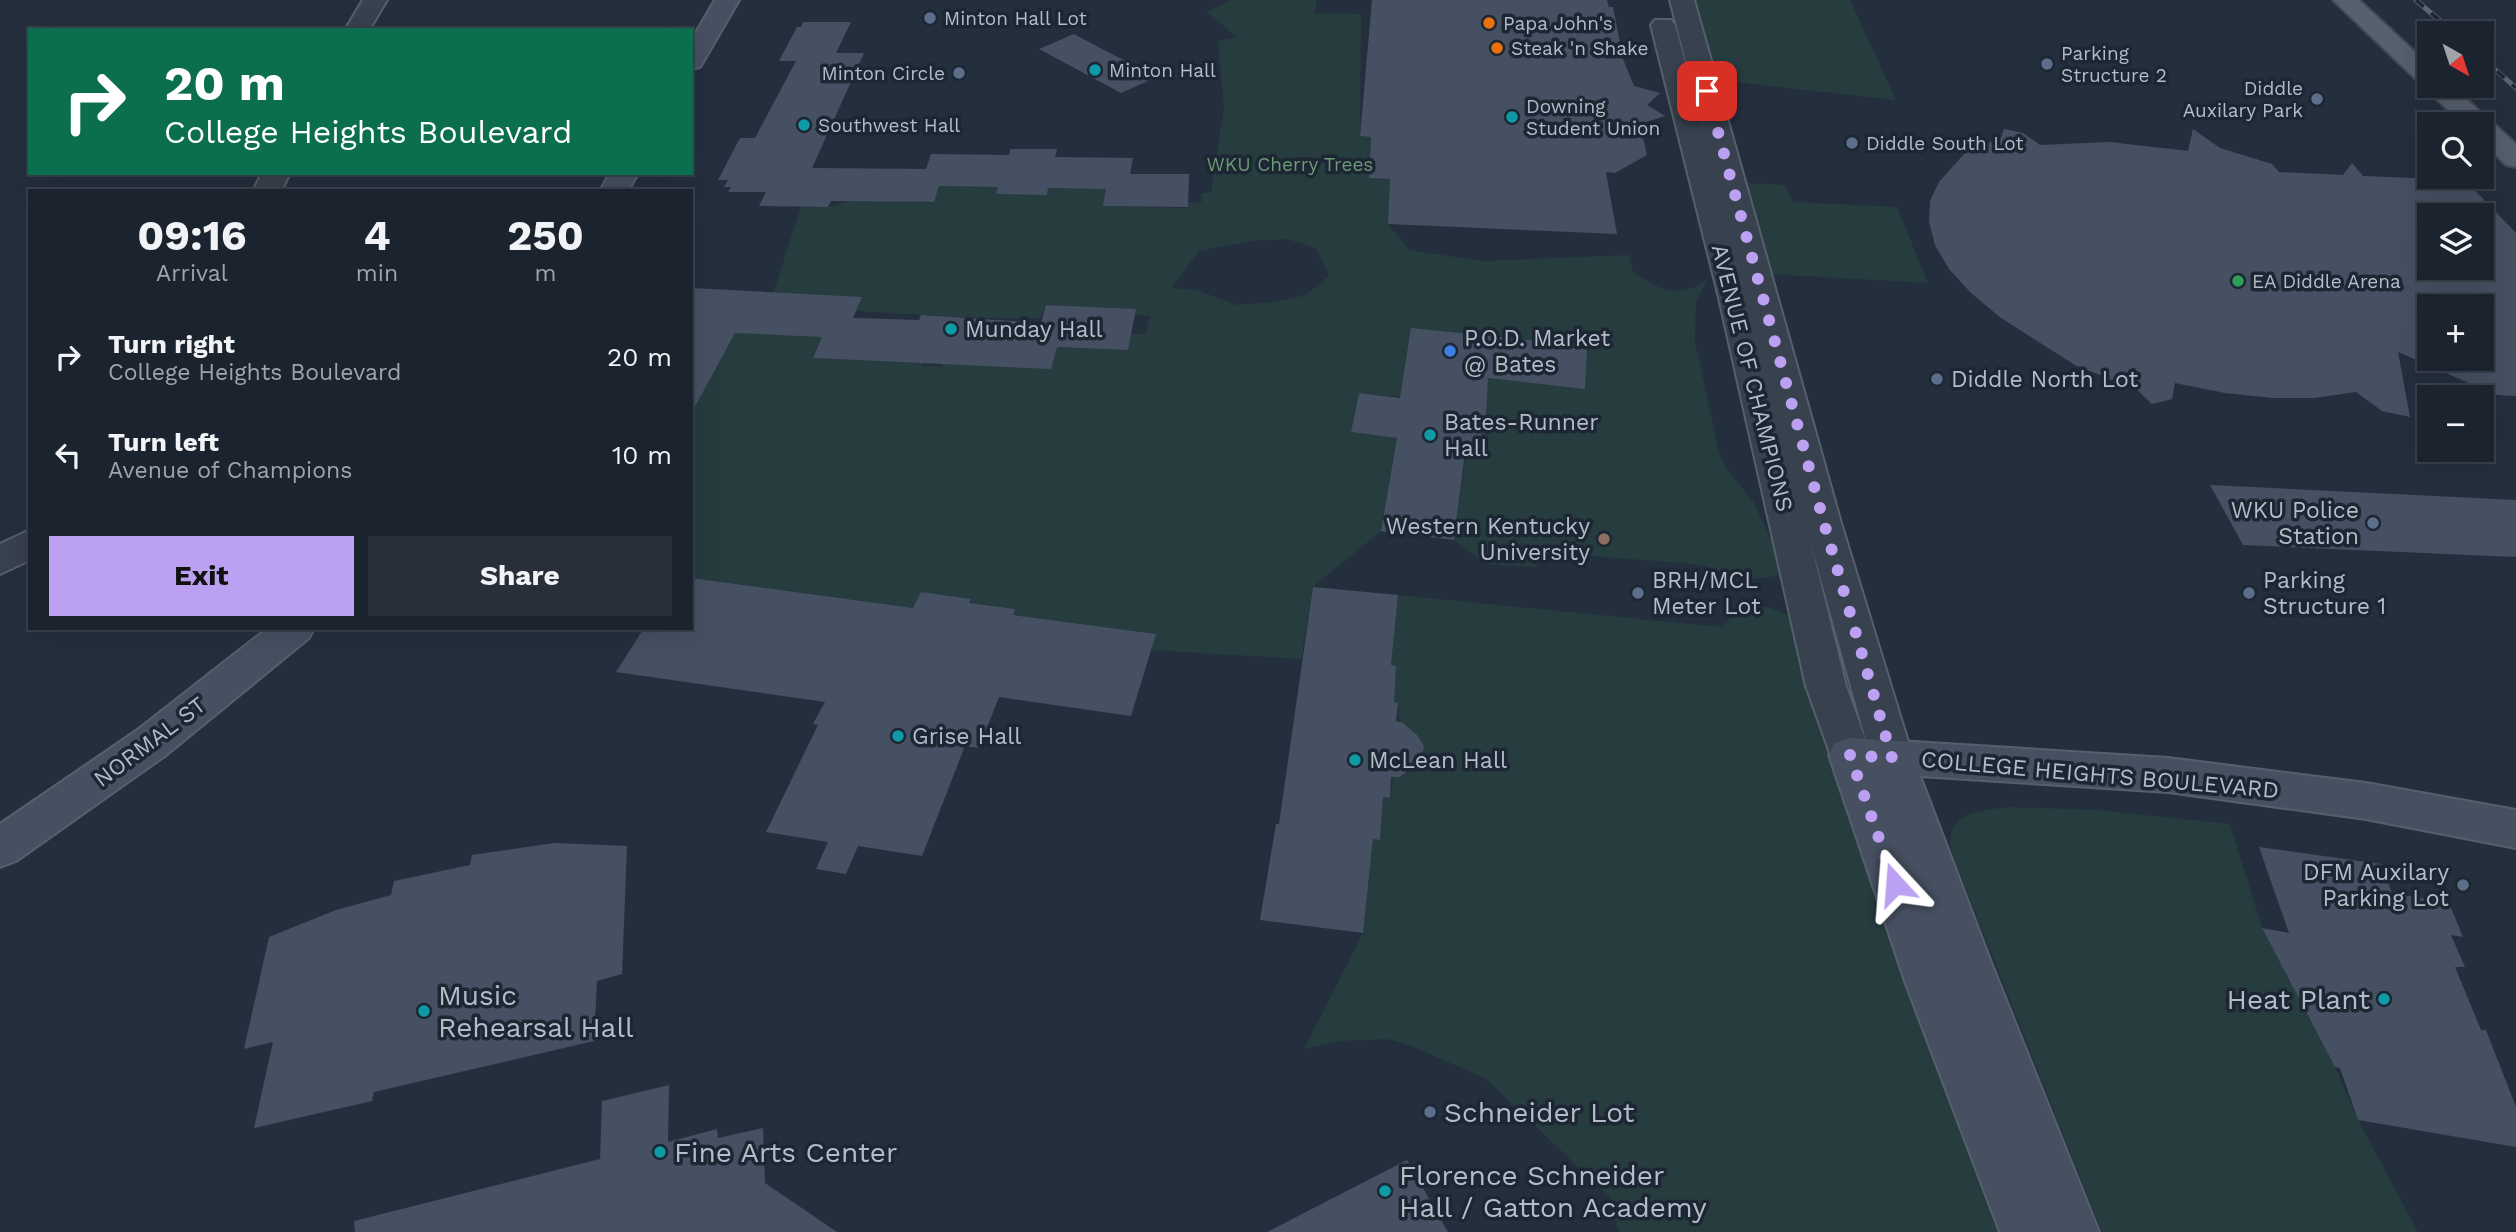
<!DOCTYPE html>
<html lang="en">
<head>
<meta charset="utf-8">
<style>
  :root { --surface:#1b232e; --page:#282f3a; --text:#f1f3f6; --muted:#a0a4aa; --line:#39404a; --accent:#bca0f2 }
  body { margin:0; font-family:"Work Sans",sans-serif; background:var(--page); color:var(--text); height:100vh; display:flex; flex-direction:column; font-size:26px; white-space:nowrap }
  * { box-sizing:border-box; margin:0 }
  p { font-size:23px; color:var(--muted) }
  .icon { flex:none; width:38px; height:38px; fill:none; stroke:currentColor; stroke-width:2; stroke-linecap:round; stroke-linejoin:round }
  .map { position:relative; flex:1; overflow:hidden }
  .panel { position:absolute; left:28px; top:189px; width:665px; height:441px; display:flex; flex-direction:column; background:var(--surface); border-radius:0px; box-shadow:0 7px 28px #0002,0 0 0 2px var(--line) }
  .panel>* { flex:none }
  .hud { position:absolute; left:28px; top:28px; width:665px; height:147px; border-radius:0px; box-shadow:0 7px 28px #0002,0 0 0 2px var(--line); background:#0b6e4f; color:#fff; overflow:hidden }
  .needle { width:46px; rotate:141deg }
  .tools { position:absolute; left:2417px; top:21px; display:grid; gap:14px }
  .tools a { display:grid; place-items:center; width:77px; height:77px; border-radius:0px; background:var(--surface); box-shadow:0 7px 28px #0002,0 0 0 2px var(--line); font-size:35px }
  .pin { position:absolute; display:grid; place-items:center; width:60px; height:60px; color:#fff; margin:-30px; border-radius:14px; box-shadow:0 4px 10px #0006 }
  .me { position:absolute; width:77px; margin:-38px; rotate:341deg; stroke-linejoin:round; filter:drop-shadow(0 0 5px #0008) }
  .turn { display:flex; align-items:center; gap:24px; height:147px; padding:0 21px; font-size:32px }
  .turn .icon { width:91px; height:91px; stroke-width:2.5 }
  .turn b { display:block; font-size:49px; line-height:60px }
  .eta { display:flex; justify-content:space-evenly; align-items:center; height:119px; text-align:center }
  .eta b { font-size:42px; font-weight:700; line-height:49px }
  .action { display:flex; gap:14px; margin-top:auto; padding:14px 21px }
  .action a { flex:1; height:80px; border-radius:0px; background:var(--accent); color:#111; font-size:28px; font-weight:700; line-height:80px; text-align:center }
  .action a+a { background:var(--page); color:var(--text) }
  ul { padding:0; list-style:none }
  li { display:flex; align-items:center; gap:21px; height:98px; padding:0 21px }
  li div { flex:1 }
  li b { display:block; font-size:26px }
  li em { font-style:normal }
  .map>svg:first-child { display:block }
</style>
</head>
<body>
<div class="map">
<svg width="2516" height="1232" viewBox="0 0 2516 1232">
  <rect width="100%" height="100%" fill="#242f3e"/>
  <!-- green -->
  <g fill="#263c3f" fill-rule="evenodd">
    <path d="M1231 0H1316L1315 13 1361 14 1360 136 1371 137 1369 178 1390 179 1388 224 1409 250 1482 261 1629 255 1633 272C1660 291 1679 300 1708 279L1696 301 1695 342 1719 452 1725 466 1754 503 1785 570 1783 575 1755 579 1696 564 1538 552 1537 567 1486 564 1454 540 1467 446 1480 445 1481 432H1485L1486 422 1483 421 1473 376 1586 349 1565 347V344L1403 397 1359 393 1351 432 1397 438 1381 531 1313 587 1301 659 1151 650 1155 634 1013 615 1014 609 969 603 971 599 921 592 913 608 691 578V415L715 369 706 323 822 337 813 358 922 363V366L941 367 943 364 1057 347 1128 350 1131 334H1146L1150 316 1135 315 1136 309 1046 305 1040 318H976L856 311 862 297 773 294 801 207H828L850 201 933 203 939 186 998 187 996 194 1046 195 1048 188 1107 189 1104 206 1187 208 1188 202 1201 203 1202 193H1211L1224 107 1218 41 1237 37 1207 12ZM1287 239 1316 248 1329 276 1306 295 1275 302 1236 305 1197 290 1171 288 1199 251 1250 241Z"/>
    <path d="M1694 0H1850L1896 100 1716 80Z"/>
    <path d="M1745 183 1785 185 1793 202 1897 207 1928 283 1771 274Z"/>
    <path d="M1398 595 1721 627C1744 604 1763 601 1792 617L2018 1232H1619L1615 1219 1621 1208 1485 1078 1409 1045 1387 1039 1341 1041 1304 1049 1363 933 1373 839 1380 840 1383 797 1390 798 1394 773 1410 771 1424 757 1422 741C1405 721 1399 736 1398 703L1394 702 1396 666 1391 665Z"/>
    <path d="M2008 807 2096 810 2230 824 2262 928 2335 1067 2358 1120 2418 1232H2102L1951 852C1944 812 1979 811 2008 807Z"/>
  </g>
  <!-- building -->
  <g fill="#455162" fill-rule="evenodd">
    <path d="M1372 0H1607L1609 7H1613L1623 59 1634 86 1660 93 1647 105 1665 116 1640 124 1647 155 1615 173 1606 172 1617 234 1388 224 1390 179 1369 178 1371 137 1360 136Z"/>
    <path d="M803 22H851L836 53H864L812 168 926 169 931 154 1009 155 1010 149H1057L1055 157 1133 158 1130 174H1189L1188 207 1103 206 1106 189 1048 188 1047 195 996 194 998 187 939 186 934 202 831 201 828 207 759 206 766 192H728L731 187H724L728 180H718L740 138H755L796 61H779L797 27H801Z"/>
    <path d="M1074 34 1100 48 1157 77 1121 93 1039 49Z"/>
    <path d="M2004 129 2023 133 2040 145 2110 142 2188 151 2193 129 2220 148 2272 164 2279 172 2343 175 2352 163 2363 176 2465 180 2516 233V396L2496 395 2398 352 2410 417 2382 411 2356 392 2314 398H2273L2225 393 2175 383 2172 399 2152 404 2137 390 2075 365 2001 318 1971 293 1949 269 1935 245 1929 222 1930 201 1939 182 1965 153 2001 138ZM2429 215H2482V268H2429ZM2429 306H2482V359H2429Z"/>
    <path d="M691 288 862 297 853 318 919 320 921 315 1041 323 1046 305 1136 309 1128 350 1057 347 1051 369 813 358 822 337 735 333 691 414Z"/>
    <path d="M1411 328 1565 344V347L1587 349 1585 389 1488 378 1485 432H1481L1480 445 1466 444 1454 540 1381 531 1397 438 1351 432 1359 393 1400 398Z"/>
    <path d="M2210 485 2516 500V557L2243 545Z"/>
    <path d="M691 578 913 608 921 592 971 599 969 603 1015 609 1013 615 1156 634 1131 716 999 697 979 748 965 746 922 856 858 846 846 874 816 869 828 842 766 832 818 725 813 724 825 702 616 672 644 628H691Z"/>
    <path d="M1313 587 1398 595 1391 665 1396 666 1394 702 1398 703 1396 721 1403 723 1418 736 1424 746 1421 762 1399 777H1391L1390 798 1383 797 1380 840 1373 839 1363 933 1260 920 1276 824H1279Z"/>
    <path d="M554 843 627 846 622 974 597 981 594 1041 374 1092 372 1101 254 1128 273 1042 244 1049 269 937 336 910 391 895 394 881 470 865 472 855Z"/>
    <path d="M2259 847 2381 864 2392 893 2449 903 2463 937 2451 935 2465 967H2455L2481 1030H2486L2516 1107V1147L2358 1120 2340 1068 2335 1067 2262 928 2289 933Z"/>
    <path d="M669 1085 668 1142 717 1129 718 1138 763 1128 765 1183 837 1232H355L354 1221 600 1159 602 1101Z"/>
    <path d="M1407 1160 1448 1232H1267Z"/>
  </g>
  <g fill="none" stroke-linecap="round" stroke-linejoin="round">
    <defs>
      <g id="street">
        <path d="M363 0H387L369 30H345Z"/>
        <path d="M1670 0H1694L1841 523 1913 758 1907 770 1892 775 1877 770 1870 756 1865 767 1850 772 1835 767 1806 686 1719 298 1651 25 1655 20H1671L1675 25 1710 154ZM1810 540 1867 744 1846 686Z"/>
        <path d="M262 173H290L281 191H253Z"/>
        <path d="M30 530V560L0 574V544Z"/>
      </g>
      <g id="secondary">
        <path d="M715 0H739L703 62 700 67 691 69V41Z"/>
        <path d="M610 173H638L628 191H600Z"/>
        <path d="M268 628H314L309 638 166 755 16 861 0 867V824L136 731Z"/>
        <path d="M1850 738 2168 758 2366 783 2516 810V848L2366 819 2168 792 1920 776 1992 965 2099 1232H2000L1906 984 1829 755 1835 743Z"/>
      </g>
      <path id="primary" d="M2333 0H2359L2429 65V86H2452L2516 144V167L2506 165 2482 141V124H2463L2428 91 2425 85 2420 83Z"/>
    </defs>
    <!-- street casing -->
    <use href="#street" stroke="#565f6c" stroke-width="4"/>
    <!-- secondary casing -->
    <use href="#secondary" stroke="#565f6c" stroke-width="4"/>
    <!-- primary casing -->
    <use href="#primary" stroke="#414a57" stroke-width="4"/>
    <!-- street -->
    <use href="#street" fill="#38414e" fill-rule="evenodd"/>
    <!-- secondary -->
    <use href="#secondary" fill="#465061" fill-rule="evenodd"/>
    <!-- primary -->
    <use href="#primary" fill="#56606e" fill-rule="evenodd"/>
    <defs>
      <g id="rail">
        <path d="M2416 0 2454 33"/>
        <path d="M2482 58 2516 88"/>
      </g>
    </defs>
    <!-- rail casing -->
    <use href="#rail" stroke="#5a6575" stroke-width="5"/>
    <!-- rail -->
    <use href="#rail" stroke="#1d2633" stroke-width="3.5" stroke-dasharray="10" stroke-linecap="butt"/>
  </g>
  <g fill="none" stroke-linecap="round" stroke-linejoin="round">
    <!-- route -->
    <path stroke="#bca0f2" stroke-width="12" stroke-dasharray="0 21.6" d="M1707 91 1824 523 1892 758 1850 755 1895 884"/>
  </g>
  <!-- markers -->
  <g fill="#5c6f8a" stroke="#1d2633" stroke-width="2.5">
    <circle cx="930" cy="18" r="7"/>
    <circle cx="2047" cy="64" r="7"/>
    <circle cx="959" cy="73" r="7"/>
    <circle cx="2317" cy="99" r="7"/>
    <circle cx="1852" cy="143" r="7"/>
    <circle cx="1937" cy="379" r="7"/>
    <circle cx="2373" cy="523" r="7"/>
    <circle cx="1638" cy="593" r="7"/>
    <circle cx="2249" cy="593" r="7"/>
    <circle cx="2463" cy="885" r="7"/>
    <circle cx="1430" cy="1112" r="7"/>
  </g>
  <g fill="#e8710a" stroke="#1d2633" stroke-width="2.5">
    <circle cx="1489" cy="23" r="7"/>
    <circle cx="1497" cy="48" r="7"/>
  </g>
  <g fill="#0f9aa8" stroke="#1d2633" stroke-width="2.5">
    <circle cx="1095" cy="70" r="7"/>
    <circle cx="1512" cy="117" r="7"/>
    <circle cx="804" cy="125" r="7"/>
    <circle cx="951" cy="329" r="7"/>
    <circle cx="1430" cy="435" r="7"/>
    <circle cx="898" cy="736" r="7"/>
    <circle cx="1355" cy="760" r="7"/>
    <circle cx="2384" cy="999" r="7"/>
    <circle cx="424" cy="1011" r="7"/>
    <circle cx="660" cy="1152" r="7"/>
    <circle cx="1385" cy="1191" r="7"/>
  </g>
  <circle fill="#2e9e5b" stroke="#1d2633" stroke-width="2.5" cx="2238" cy="281" r="7"/>
  <circle fill="#3f7fe0" stroke="#1d2633" stroke-width="2.5" cx="1450" cy="351" r="7"/>
  <circle fill="#8d6e63" stroke="#1d2633" stroke-width="2.5" cx="1604" cy="539" r="7"/>
  <g text-anchor="middle" dominant-baseline="central" stroke-width="7" stroke-linejoin="round" paint-order="stroke">
    <!-- far-poi labels -->
    <g font-size="19" fill="#b4bcc9" stroke="#1d2633" text-anchor="start">
      <text x="944" y="18">Minton Hall Lot</text>
      <text x="1503" y="23">Papa John's</text>
      <text x="1511" y="48">Steak 'n Shake</text>
      <text x="2061" y="53">Parking<tspan x="2061" dy="22">Structure 2</tspan></text>
      <text x="1109" y="70">Minton Hall</text>
      <text x="945" y="73" text-anchor="end">Minton Circle</text>
      <text x="2303" y="88" text-anchor="end">Diddle<tspan x="2303" dy="22">Auxilary Park</tspan></text>
      <text x="1526" y="106">Downing<tspan x="1526" dy="22">Student Union</tspan></text>
      <text x="818" y="125">Southwest Hall</text>
      <text x="1866" y="143">Diddle South Lot</text>
      <text x="2252" y="281">EA Diddle Arena</text>
    </g>
    <!-- far-park labels -->
    <g font-size="19" fill="#6b9a76" stroke="#1d2633">
      <text x="1290" y="164">WKU Cherry Trees</text>
    </g>
    <!-- poi labels -->
    <g font-size="23" fill="#b4bcc9" stroke="#1d2633" text-anchor="start">
      <text x="965" y="329">Munday Hall</text>
      <text x="1464" y="338">P.O.D. Market<tspan x="1464" dy="26">@ Bates</tspan></text>
      <text x="1951" y="379">Diddle North Lot</text>
      <text x="1444" y="422">Bates-Runner<tspan x="1444" dy="26">Hall</tspan></text>
      <text x="2359" y="510" text-anchor="end">WKU Police<tspan x="2359" dy="26">Station</tspan></text>
      <text x="1590" y="526" text-anchor="end">Western Kentucky<tspan x="1590" dy="26">University</tspan></text>
      <text x="1652" y="580">BRH/MCL<tspan x="1652" dy="26">Meter Lot</tspan></text>
      <text x="2263" y="580">Parking<tspan x="2263" dy="26">Structure 1</tspan></text>
      <text x="912" y="736">Grise Hall</text>
      <text x="1369" y="760">McLean Hall</text>
      <text x="2449" y="872" text-anchor="end">DFM Auxilary<tspan x="2449" dy="26">Parking Lot</tspan></text>
    </g>
    <!-- street labels -->
    <g font-size="23" fill="#b4bcc9" stroke="#1d2633">
      <text transform="translate(1752 378) rotate(76)">AVENUE OF CHAMPIONS</text>
      <text transform="translate(150 742) rotate(-37)">NORMAL ST</text>
      <text transform="translate(2100 775) rotate(5)">COLLEGE HEIGHTS BOULEVARD</text>
    </g>
    <!-- near-poi labels -->
    <g font-size="28" fill="#b4bcc9" stroke="#1d2633" text-anchor="start">
      <text x="438" y="995">Music<tspan x="438" dy="32">Rehearsal Hall</tspan></text>
      <text x="2370" y="999" text-anchor="end">Heat Plant</text>
      <text x="1444" y="1112">Schneider Lot</text>
      <text x="674" y="1152">Fine Arts Center</text>
      <text x="1399" y="1175">Florence Schneider<tspan x="1399" dy="32">Hall / Gatton Academy</tspan></text>
    </g>
  </g>
</svg>
<div class="tools">
<a><svg class="needle" viewBox="-14 -14 28 28"><path d="M0-13l5 13h-10z" fill="#e53935"/><path d="M0 13l5-13h-10z" fill="#a0a4aa"/></svg></a>
<a><svg class="icon" aria-label="search" viewBox="0 0 24 24"><circle cx="10" cy="10" r="6"/><path d="M15 15l6 6"/></svg></a>
<a><svg class="icon" aria-label="layers" viewBox="0 0 24 24"><path d="M12 4l9 5-9 5-9-5zM3 14l9 5 9-5"/></svg></a>
<a>+</a>
<a>−</a>
</div>
<div class="pin" style="left:1707px;top:91px;background:#d93025"><svg class="icon" aria-label="arrive" viewBox="0 0 24 24"><path d="M6 21V4h12l-3 4 3 4H6"/></svg></div>
<svg class="me" style="left:1895px;top:884px" viewBox="-20 -20 40 40"><path d="M0-17L14 15 0 8-14 15z" fill="#bca0f2" stroke="#fff" stroke-width="4"/></svg>
<div class="hud">
<div class="turn"><svg class="icon" aria-label="right" viewBox="0 0 24 24"><path d="M7 20v-9h11M14 6l5 5-5 5"/></svg><div><b>20 m</b>College Heights Boulevard</div></div>
</div>
<section class="panel">
<div class="eta">
<div><b>09:16</b><p>Arrival</p></div>
<div><b>4</b><p>min</p></div>
<div><b>250</b><p>m</p></div>
</div>
<ul>
<li><svg class="icon" aria-label="right" viewBox="0 0 24 24"><path d="M7 20v-9h11M14 6l5 5-5 5"/></svg><div><b>Turn right</b><p>College Heights Boulevard</p></div><em>20 m</em></li>
<li><svg class="icon" aria-label="left" viewBox="0 0 24 24"><path d="M17 20v-9H6M10 6l-5 5 5 5"/></svg><div><b>Turn left</b><p>Avenue of Champions</p></div><em>10 m</em></li>
</ul>
<div class="action"><a>Exit</a><a>Share</a></div>
</section>
</div>
</body>
</html>
